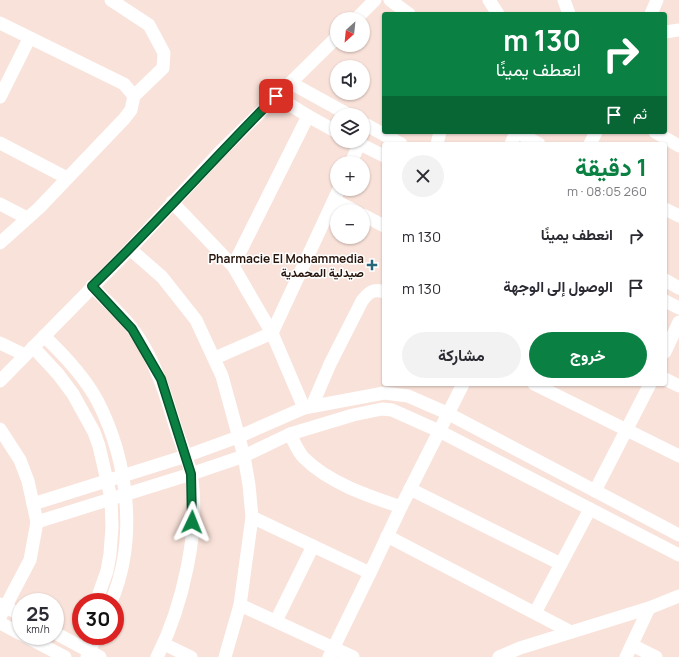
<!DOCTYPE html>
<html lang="ar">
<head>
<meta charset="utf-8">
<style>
  :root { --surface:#fff; --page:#f2f2f3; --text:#2b2b33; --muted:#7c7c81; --accent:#0b8043 }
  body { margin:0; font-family:Manrope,Vazirmatn,sans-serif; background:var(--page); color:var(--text); direction:rtl; height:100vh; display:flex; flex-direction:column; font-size:15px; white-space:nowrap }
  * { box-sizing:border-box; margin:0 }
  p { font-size:13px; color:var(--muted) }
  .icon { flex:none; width:22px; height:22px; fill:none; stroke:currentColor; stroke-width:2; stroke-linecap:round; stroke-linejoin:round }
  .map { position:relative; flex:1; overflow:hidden; direction:ltr }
  .sheet { position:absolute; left:382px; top:142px; width:285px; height:244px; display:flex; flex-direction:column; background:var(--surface); border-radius:4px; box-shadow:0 1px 3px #0004; direction:rtl }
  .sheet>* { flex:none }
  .top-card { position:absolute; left:382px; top:12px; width:285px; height:122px; border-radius:4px; box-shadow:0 1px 3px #0004; direction:rtl; background:#0b8043; color:#fff; overflow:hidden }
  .needle { width:26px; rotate:207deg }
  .tools { position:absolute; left:330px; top:12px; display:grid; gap:8px }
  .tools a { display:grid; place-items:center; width:40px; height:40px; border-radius:50%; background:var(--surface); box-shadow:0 1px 3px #0004; font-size:20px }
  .speed { position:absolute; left:12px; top:593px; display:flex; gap:8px; font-size:20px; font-weight:700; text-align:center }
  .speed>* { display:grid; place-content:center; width:52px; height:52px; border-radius:50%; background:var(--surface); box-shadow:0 1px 3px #0004; line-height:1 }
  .speed small { font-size:10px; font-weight:400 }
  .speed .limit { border:6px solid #d22; background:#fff; color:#111 }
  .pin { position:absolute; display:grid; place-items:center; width:34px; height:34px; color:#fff; margin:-17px; border-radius:8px; box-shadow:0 2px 6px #0006 }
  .me { position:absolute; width:44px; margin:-22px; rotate:2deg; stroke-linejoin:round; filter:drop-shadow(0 0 3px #0008) }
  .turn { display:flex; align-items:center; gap:14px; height:84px; padding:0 20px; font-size:18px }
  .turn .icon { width:52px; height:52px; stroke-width:2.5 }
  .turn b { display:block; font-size:28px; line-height:34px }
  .then { display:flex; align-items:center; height:38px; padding:0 20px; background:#0003; gap:8px; font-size:15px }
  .round { display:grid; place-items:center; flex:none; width:42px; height:42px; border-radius:21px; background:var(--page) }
  .headline { display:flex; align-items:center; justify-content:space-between; height:68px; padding:0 20px }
  h1 { font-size:24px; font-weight:700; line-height:30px; color:var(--accent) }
  .button { display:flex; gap:8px; margin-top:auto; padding:8px 20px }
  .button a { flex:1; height:46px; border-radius:24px; background:var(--accent); color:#fff; font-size:16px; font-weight:700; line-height:46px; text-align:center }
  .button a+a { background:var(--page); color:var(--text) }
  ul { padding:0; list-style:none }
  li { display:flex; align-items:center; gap:12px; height:52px; padding:0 20px }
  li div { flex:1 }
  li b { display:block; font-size:15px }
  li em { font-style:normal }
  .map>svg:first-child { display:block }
</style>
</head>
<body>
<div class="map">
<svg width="679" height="657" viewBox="0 0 679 657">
  <rect width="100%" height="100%" fill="#f9e2d9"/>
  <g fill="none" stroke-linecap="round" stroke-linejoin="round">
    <!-- minor -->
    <g stroke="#fff" stroke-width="13">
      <path d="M111 0 149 25 164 53 163 68 134 96"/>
      <path d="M390 0 409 14"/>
      <path d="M489 0 498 14"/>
      <path d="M564 0 569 14"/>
      <path d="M651 14 657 0"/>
      <path d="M356 19 375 0"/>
      <path d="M0 23 124 84 134 96 131 110 124 119 39 208 0 243"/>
      <path d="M665 32 679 30"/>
      <path d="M291 83 349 115"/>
      <path d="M276 96 308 116 337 132"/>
      <path d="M0 97 29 39"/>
      <path d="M363 123 401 144"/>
      <path d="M517 132 539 144"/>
      <path d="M655 132 679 146"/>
      <path d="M354 141 384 156"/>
      <path d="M0 143 67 178"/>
      <path d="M437 144 440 132"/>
      <path d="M511 144 516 132"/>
      <path d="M590 144 596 132"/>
      <path d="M351 163 359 144"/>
      <path d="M334 200 355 211"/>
      <path d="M172 202 233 266 272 333 304 408"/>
      <path d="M0 204 27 218"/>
      <path d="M665 209 679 216"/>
      <path d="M363 215 384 226"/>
      <path d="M130 249 162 277 196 320 222 376 244 456 249 485 252 517 240 605 225 657"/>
      <path d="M233 266 308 116"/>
      <path d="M665 280 679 288"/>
      <path d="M92 286C105 300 120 313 132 328 152 354 164 388 173 419 178 437 187 455 191 474 201 529 182 608 157 657"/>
      <path d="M665 301 679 308"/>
      <path d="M44 336C64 355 85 377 98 402 128 461 138 540 111 602"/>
      <path d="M0 343 25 355"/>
      <path d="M33 347 58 374 73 394 94 432 99 446 111 498 112 527 110 554 107 571 96 602"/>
      <path d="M665 352 679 322"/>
      <path d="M215 358 272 333 339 189"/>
      <path d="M665 379 679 386"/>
      <path d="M0 381 130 249 220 152 337 37"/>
      <path d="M534 384 679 456"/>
      <path d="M312 406 330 364 362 301C368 293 373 288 384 292"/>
      <path d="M0 429 20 460 28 481 37 522 30 560 0 617"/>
      <path d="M290 434C294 442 298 452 304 458 329 483 368 496 401 507L463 384"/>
      <path d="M410 489 561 564"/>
      <path d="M595 491 650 384"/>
      <path d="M33 504 186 456 238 437 304 408 384 393 408 396 447 413 679 535"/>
      <path d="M252 517 370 573 329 657"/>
      <path d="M37 522 191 474 244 456 290 434 353 415 382 409 392 410 439 431 679 555"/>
      <path d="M387 536 571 632"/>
      <path d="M370 573 401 507"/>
      <path d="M0 604 21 615"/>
      <path d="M240 605 353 657"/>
      <path d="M535 613 590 509"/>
      <path d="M276 621 313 546"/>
      <path d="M0 623 21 634"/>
      <path d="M55 633 100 657"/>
      <path d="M25 636 65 657"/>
      <path d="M164 644 191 657"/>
      <path d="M632 645 656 657"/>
      <path d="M87 657 96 636"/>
      <path d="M499 657 520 648 649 608 679 596"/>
      <path d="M626 657 649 608"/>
    </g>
  </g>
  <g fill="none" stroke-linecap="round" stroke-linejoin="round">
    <defs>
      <path id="route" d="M192 522 191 474 161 379 132 329 92 286C155 225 214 158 276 96"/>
    </defs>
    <!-- route casing -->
    <use href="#route" stroke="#07532c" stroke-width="10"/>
    <!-- route -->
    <use href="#route" stroke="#0b8043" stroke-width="7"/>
  </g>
  <!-- markers -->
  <path fill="#26667b" stroke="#fff" stroke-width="1.5" d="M370 259h4v4h4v4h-4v4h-4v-4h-4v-4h4z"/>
  <g text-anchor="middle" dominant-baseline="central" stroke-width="3" stroke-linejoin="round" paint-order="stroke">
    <!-- poi labels -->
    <g font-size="12" font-weight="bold" fill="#27140b" stroke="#fff" text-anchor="end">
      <text x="364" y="258">Pharmacie El Mohammedia<tspan x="364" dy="14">صيدلية المحمدية</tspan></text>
    </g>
  </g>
</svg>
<div class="tools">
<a><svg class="needle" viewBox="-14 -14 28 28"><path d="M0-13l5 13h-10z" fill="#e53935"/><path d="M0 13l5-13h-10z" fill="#7c7c81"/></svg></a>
<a><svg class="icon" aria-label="sound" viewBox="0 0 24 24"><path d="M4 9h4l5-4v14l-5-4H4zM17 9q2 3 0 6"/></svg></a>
<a><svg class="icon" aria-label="layers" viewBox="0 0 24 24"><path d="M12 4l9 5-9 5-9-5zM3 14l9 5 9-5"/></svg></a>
<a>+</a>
<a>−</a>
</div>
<div class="speed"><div>25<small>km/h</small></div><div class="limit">30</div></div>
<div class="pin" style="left:276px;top:96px;background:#d93025"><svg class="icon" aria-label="arrive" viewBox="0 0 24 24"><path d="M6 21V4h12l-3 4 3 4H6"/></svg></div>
<svg class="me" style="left:192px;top:522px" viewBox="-20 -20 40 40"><path d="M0-17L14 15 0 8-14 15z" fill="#0b8043" stroke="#fff" stroke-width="4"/></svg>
<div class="top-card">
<div class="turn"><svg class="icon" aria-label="right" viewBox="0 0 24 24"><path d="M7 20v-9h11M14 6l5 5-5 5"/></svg><div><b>130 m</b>انعطف يمينًا</div></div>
<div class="then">ثم<svg class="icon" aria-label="arrive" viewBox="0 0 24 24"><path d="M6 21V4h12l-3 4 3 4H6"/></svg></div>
</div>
<section class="sheet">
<div class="headline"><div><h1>1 دقيقة</h1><p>260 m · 08:05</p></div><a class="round"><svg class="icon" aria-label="close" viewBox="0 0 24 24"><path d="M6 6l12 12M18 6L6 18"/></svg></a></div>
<ul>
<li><svg class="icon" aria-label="right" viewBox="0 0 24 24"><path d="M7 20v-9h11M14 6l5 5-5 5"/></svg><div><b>انعطف يمينًا</b></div><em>130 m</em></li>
<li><svg class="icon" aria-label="arrive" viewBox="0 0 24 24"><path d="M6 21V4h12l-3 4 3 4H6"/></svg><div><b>الوصول إلى الوجهة</b></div><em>130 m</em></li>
</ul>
<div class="button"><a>خروج</a><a>مشاركة</a></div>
</section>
</div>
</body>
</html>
